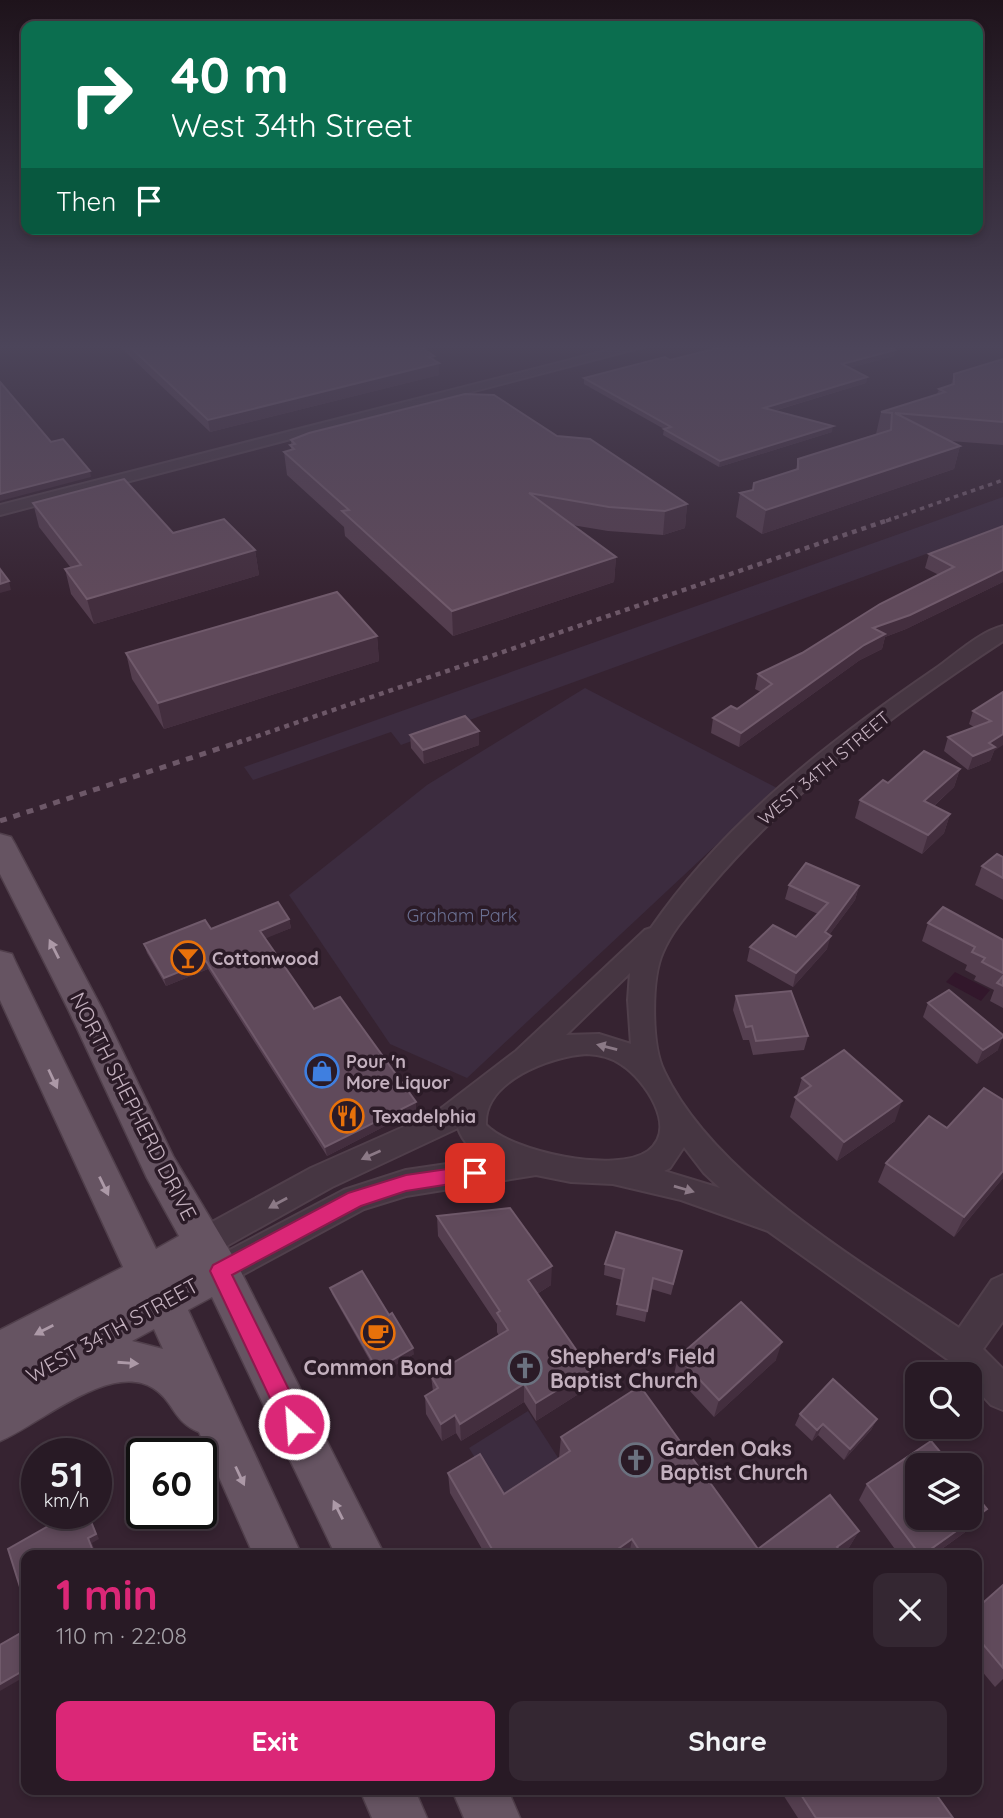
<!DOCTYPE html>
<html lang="en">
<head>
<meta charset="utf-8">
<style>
  :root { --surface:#281a25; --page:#342732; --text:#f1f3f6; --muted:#a5a1a7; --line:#443842; --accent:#db2777 }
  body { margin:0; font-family:Quicksand,sans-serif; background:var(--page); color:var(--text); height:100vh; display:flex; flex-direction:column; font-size:26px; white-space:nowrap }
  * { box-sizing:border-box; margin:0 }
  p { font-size:23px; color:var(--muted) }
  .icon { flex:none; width:38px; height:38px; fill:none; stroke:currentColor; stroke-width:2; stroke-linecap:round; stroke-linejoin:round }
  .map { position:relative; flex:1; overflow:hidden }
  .drawer { position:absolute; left:21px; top:1550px; width:961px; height:245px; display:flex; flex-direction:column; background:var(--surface); border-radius:14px; box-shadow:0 4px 10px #0003,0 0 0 2px var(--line) }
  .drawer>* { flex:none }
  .top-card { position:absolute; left:21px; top:21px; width:962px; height:214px; border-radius:14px; box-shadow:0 4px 10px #0003,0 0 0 2px var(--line); background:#0b6e4f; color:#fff; overflow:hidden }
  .fabs { position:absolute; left:905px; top:1362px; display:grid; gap:14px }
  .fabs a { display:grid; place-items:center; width:77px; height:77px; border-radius:14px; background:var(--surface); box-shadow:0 4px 10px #0003,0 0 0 2px var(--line); font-size:35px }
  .speed { position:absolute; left:21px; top:1438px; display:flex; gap:14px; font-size:35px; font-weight:700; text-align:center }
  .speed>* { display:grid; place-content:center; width:91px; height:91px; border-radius:50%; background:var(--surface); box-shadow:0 4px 10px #0003,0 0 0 2px var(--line); line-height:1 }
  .speed small { font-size:18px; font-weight:400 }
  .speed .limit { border:4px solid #111; border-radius:10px; background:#fff; color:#111 }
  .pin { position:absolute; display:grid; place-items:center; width:60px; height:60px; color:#fff; margin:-30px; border-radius:14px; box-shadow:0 4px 10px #0006 }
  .me { position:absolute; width:77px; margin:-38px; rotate:334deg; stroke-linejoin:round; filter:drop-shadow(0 0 5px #0008) }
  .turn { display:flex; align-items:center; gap:24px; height:147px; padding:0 35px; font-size:32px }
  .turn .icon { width:91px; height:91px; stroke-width:2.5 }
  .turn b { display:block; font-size:49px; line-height:60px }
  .then { display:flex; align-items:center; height:66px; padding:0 35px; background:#0003; gap:14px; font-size:26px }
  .round { display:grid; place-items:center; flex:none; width:74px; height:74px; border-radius:14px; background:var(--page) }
  .head { display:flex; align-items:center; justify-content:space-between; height:119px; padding:0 35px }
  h1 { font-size:42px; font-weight:700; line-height:52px; color:var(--accent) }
  .primary-button { display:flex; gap:14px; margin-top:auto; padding:14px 35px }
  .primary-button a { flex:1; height:80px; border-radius:14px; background:var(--accent); color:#fff; font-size:28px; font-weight:700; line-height:80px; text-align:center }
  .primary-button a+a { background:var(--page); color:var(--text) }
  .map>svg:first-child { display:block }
</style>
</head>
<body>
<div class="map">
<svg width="1003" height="1818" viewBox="0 0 1003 1818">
  <rect width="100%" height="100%" fill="#362331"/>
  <!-- green -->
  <g fill="#3c2c3f">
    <path d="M1003 497V526L401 745 391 732 253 780 244 767Z"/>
    <path d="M585 688 777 788 467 1078 390 1044 289 895 427 785Z"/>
    <path d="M528 1411 564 1467 504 1506 469 1448Z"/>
  </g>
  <!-- water -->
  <path fill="#32172b" d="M955 972 990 990 981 1001 946 982Z"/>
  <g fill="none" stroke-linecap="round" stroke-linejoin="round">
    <defs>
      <g id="minor">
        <path d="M633 344H654L0 515V505Z"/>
        <path d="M1003 626V641C896 711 792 790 709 888 693 908 673 928 663 952 651 978 651 1045 664 1071 714 1177 863 1263 959 1328L992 1280 1003 1275V1321L983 1349 1003 1369V1410L991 1405 970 1382V1374H962L950 1361 768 1231 681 1200 613 1184 571 1182 536 1175 406 1196 364 1209 231 1281 220 1285 209 1281 204 1271 209 1261 344 1190 406 1170 488 1158C473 1151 463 1143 458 1128L332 1187 214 1253 203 1257 192 1253 187 1243 192 1233 311 1168 435 1113 516 1051 645 930 651 928C723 823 831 740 935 669 955 655 979 632 1003 626ZM630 973 628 1000 631 1044 599 1034 566 1035ZM587 1054C600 1055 611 1057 622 1065 644 1079 679 1128 648 1151 616 1174 512 1152 486 1125 483 1081 551 1056 587 1054ZM684 1147 704 1173 720 1188 664 1171 670 1168Z"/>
      </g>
      <g id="major">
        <path d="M0 834 11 837 15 844 102 1009 173 1156 234 1258 385 1556H336L212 1297 188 1310 302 1556H254L199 1432C173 1422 174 1401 153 1388 110 1361 39 1425 0 1441V1330L123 1267 0 1000V951L12 954 16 963 156 1249 179 1236 147 1178 68 1009 0 874ZM154 1329 163 1349 132 1341Z"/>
        <path d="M360 1790H415L427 1818H372Z"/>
        <path d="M452 1790H508L520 1818H464Z"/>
      </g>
    </defs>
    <!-- minor casing -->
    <use href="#minor" stroke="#503f4b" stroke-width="4"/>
    <!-- major casing -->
    <use href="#major" stroke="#503f4b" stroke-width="3"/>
    <!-- minor -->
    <use href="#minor" fill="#463642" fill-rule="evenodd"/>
    <!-- major -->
    <use href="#major" fill="#665462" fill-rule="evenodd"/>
    <!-- rail-far2 -->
    <path stroke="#6d5868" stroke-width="3.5" stroke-dasharray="4.5 4.5" stroke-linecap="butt" d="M886 521 1003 480"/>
    <!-- rail-far1 -->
    <path stroke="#6d5868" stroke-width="4.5" stroke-dasharray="5 5" stroke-linecap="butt" d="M237 743 891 519"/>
    <!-- rail -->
    <path stroke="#6d5868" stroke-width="5" stroke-dasharray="7 7" stroke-linecap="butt" d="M0 821 242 741"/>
  </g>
  <!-- wall -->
  <g fill="#543e4f">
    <path d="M117 344H416L434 356V360L439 375 210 432Z"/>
    <path d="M527 344H564L545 348Z"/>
    <path d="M889 347 895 350 894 356 849 368 867 377 866 383 774 411 832 432 719 467 663 435 664 429 584 384V378L670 360Z"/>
    <path d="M1003 359V445L950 441 960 446 954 469 762 534 736 517 740 493 753 490 796 469 798 459 876 434 881 412 937 394 939 389 951 385 954 374Z"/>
    <path d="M557 436 687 504 685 528 663 535 608 531 572 525 616 557 614 582 453 636 345 536 344 527 287 475 284 452 291 450V440Z"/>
    <path d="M33 503 255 550 259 575 94 624 71 594 65 569 71 568 39 527Z"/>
    <path d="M1003 526V582L906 629 885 637 882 649 860 660 739 747 711 733 713 718 737 709 761 692 755 689 758 674 802 653 939 575 925 568 929 554Z"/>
    <path d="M377 636 379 661 164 729 132 679 126 653Z"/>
    <path d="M1003 692 994 751 990 761 968 770 944 751 948 737 974 727 969 724 973 711Z"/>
    <path d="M410 735 479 745 424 764 411 748Z"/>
    <path d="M960 769 954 787 934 806 950 814 944 833 922 854 855 818 860 800 888 783Z"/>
    <path d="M1003 857V900L975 885 982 866Z"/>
    <path d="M789 885 859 886 855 900 829 935 827 949 793 987 747 961 750 947 796 937 818 914 785 899Z"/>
    <path d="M289 919 291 928 265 938 314 1009 416 1102V1110L327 1156 208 969 166 986 147 953 144 944 211 929Z"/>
    <path d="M928 923 1003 940V1008L990 1001 994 990 974 980 976 976 965 970 967 965 922 941Z"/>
    <path d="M736 996 808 1036 804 1050 753 1055 749 1040H743L733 1010Z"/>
    <path d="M928 1003 998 1050 977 1064 923 1017Z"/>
    <path d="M802 1078 895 1121 837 1161 790 1117Z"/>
    <path d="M947 1128 1003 1178 954 1237 878 1182 886 1163Z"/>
    <path d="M437 1216 551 1285 537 1294 588 1388 536 1421 524 1402 461 1441 456 1433 442 1441 426 1414 425 1396 433 1391 431 1376 499 1336 497 1332V1324L438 1236Z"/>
    <path d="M679 1263 671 1295 651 1289 645 1322 616 1315 622 1280 604 1275 605 1264Z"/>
    <path d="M330 1288 389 1315 414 1354 378 1375 332 1294Z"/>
    <path d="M678 1357 776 1360 714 1417 674 1374Z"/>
    <path d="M800 1414 877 1419 871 1430 844 1460 818 1435 812 1441 795 1425Z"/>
    <path d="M561 1437 758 1549 859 1531 848 1549 842 1554 844 1556H486L450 1493 448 1473 504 1494 559 1458Z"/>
    <path d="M867 1484 975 1525 932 1556H900L859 1500Z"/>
    <path d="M1003 1585V1679L995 1687 976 1664V1609Z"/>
    <path d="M780 1790H933L953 1818H798Z"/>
  </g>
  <!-- shaded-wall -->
  <g fill="#432e3e">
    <path d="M545 344H564L545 348Z"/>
    <path d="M882 344H904L881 350Z"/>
    <path d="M895 350 894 356 841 370 842 364Z"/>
    <path d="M434 356V365L439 363V375L210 432 208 420Z"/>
    <path d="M867 377 866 383 763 414 764 408Z"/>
    <path d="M833 426 832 432 719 467 720 461Z"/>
    <path d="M960 446 954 469 762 534 766 510Z"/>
    <path d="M90 471 91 477 0 501V494Z"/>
    <path d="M687 504 685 528 663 535 665 511Z"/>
    <path d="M255 550 259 575 94 624 87 599Z"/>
    <path d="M616 557 614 582 453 636 452 611Z"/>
    <path d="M1003 570V582L906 629 885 637 882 649 860 660 739 747 741 733 864 645 873 628Z"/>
    <path d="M9 581 11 590 0 593V584Z"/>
    <path d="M377 636 379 661 164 729 158 703Z"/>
    <path d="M479 731V745L424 764 423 750Z"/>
    <path d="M1003 734V745L994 751 990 761 968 770 973 756Z"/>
    <path d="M960 769 954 787 918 820 924 801Z"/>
    <path d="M950 814 944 833 922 854 928 835Z"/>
    <path d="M859 886 855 900 821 946 825 932Z"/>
    <path d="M289 919 291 928 262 940 260 931Z"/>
    <path d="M831 936 827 949 793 987 796 973Z"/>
    <path d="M206 961 208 969 166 986 164 978Z"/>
    <path d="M1003 1037 998 1050 977 1064 983 1050Z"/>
    <path d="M902 1101 895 1121 837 1161 844 1142Z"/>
    <path d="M416 1102V1110L327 1156 325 1147Z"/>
    <path d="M1003 1171V1178L954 1237 964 1217Z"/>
    <path d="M552 1266 551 1285 527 1300 528 1280Z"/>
    <path d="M782 1342 776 1360 714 1417 719 1400Z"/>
    <path d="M413 1348 414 1354 378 1375 377 1369Z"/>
    <path d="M590 1370 588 1388 536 1421V1403Z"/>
    <path d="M524 1384V1402L461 1441 460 1424Z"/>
    <path d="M455 1415 456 1433 442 1441 441 1424Z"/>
    <path d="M877 1419 871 1430 844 1460 850 1449Z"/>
    <path d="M823 1424 818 1435 812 1441 817 1430Z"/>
    <path d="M987 1509 975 1525 932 1556H922Z"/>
    <path d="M88 1514H89L99 1539 92 1543 97 1556H95L88 1538Z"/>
    <path d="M859 1531 848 1549 839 1556 837 1547Z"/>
    <path d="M632 1539 629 1556H608Z"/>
    <path d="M26 1669V1676L0 1691V1684Z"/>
  </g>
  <!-- building -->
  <g fill="#604a5b" stroke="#705a6b" stroke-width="2">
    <path d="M127 344H416L434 356 429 357 439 363 208 420Z"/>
    <path d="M734 344H884H882L895 350 842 364 867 377 764 408 833 426 720 461 664 429 671 427 584 378 665 357 670 360Z"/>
    <path d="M1003 359V422L895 413 960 446 766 510 740 493 753 490 754 483 798 469V459L891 430 892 413 881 412 945 392 939 389 954 384V374Z"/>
    <path d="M0 382 51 442 63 439 90 471 0 494Z"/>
    <path d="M465 394 494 395 557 436 590 439 687 504 665 511 609 507 529 493 616 557 452 611 342 511 349 510 284 452 294 449 290 445 295 444 291 440 309 433Z"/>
    <path d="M124 479 173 533 224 519 255 550 87 599 65 569 81 565 33 503Z"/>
    <path d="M1003 526V570L910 615 873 628 885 634 864 645 741 733 713 718 731 706 737 709 772 684 758 674 802 653 880 604 954 567 929 554Z"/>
    <path d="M0 569 9 581 0 584Z"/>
    <path d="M337 592 377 636 158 703 126 653Z"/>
    <path d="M1003 692V734L989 743 995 747 973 756 948 737 991 721 973 711Z"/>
    <path d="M465 716 479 731 423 750 410 735Z"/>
    <path d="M924 751 960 769 924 801 950 814 928 835 860 800 883 780 888 783Z"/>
    <path d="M997 854 1003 857V878L982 866Z"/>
    <path d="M806 863 859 886 825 932 831 936 796 973 750 947 773 925 796 937 828 903 789 885Z"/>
    <path d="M278 902 289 919 260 931 314 1009 340 997 416 1102 325 1147 206 961 164 978 144 944 205 920 211 929Z"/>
    <path d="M943 907 1003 940V973L982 962 985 958 972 952 975 947 928 923Z"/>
    <path d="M1003 976V986L997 983Z"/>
    <path d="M949 990 1003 1035V1037L983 1050 928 1003Z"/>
    <path d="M791 991 808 1036 756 1041 752 1026 746 1027 736 996Z"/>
    <path d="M844 1050 902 1101 844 1142 795 1097 811 1086 802 1078Z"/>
    <path d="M984 1088 1003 1100V1171L964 1217 886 1163 929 1116 947 1128Z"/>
    <path d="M510 1208 552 1266 528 1280 590 1370 536 1403 524 1384 460 1424 455 1415 441 1424 425 1396 438 1388 431 1376 508 1330 497 1313 500 1311 437 1216Z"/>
    <path d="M616 1232 682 1251 673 1284 653 1278 647 1311 617 1304 624 1269 605 1264Z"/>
    <path d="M362 1271 389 1315 392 1313 413 1348 377 1369 330 1288Z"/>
    <path d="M741 1302 782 1342 719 1400 678 1357Z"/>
    <path d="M833 1379 877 1419 850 1449 823 1424 817 1430 800 1414Z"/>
    <path d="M640 1386 758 1549 830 1495 859 1531 837 1547 844 1556H643L632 1539 608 1556H496L448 1473 480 1454 504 1494 570 1451 561 1437Z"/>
    <path d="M931 1441 951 1465H917V1517H970V1488L987 1509 921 1556 867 1484Z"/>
    <path d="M60 1514H88L96 1534 88 1538 95 1556H26V1606L8 1549 50 1525 49 1520Z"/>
    <path d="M1003 1585V1668L976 1636V1609Z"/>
    <path d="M26 1630V1669L0 1684V1645Z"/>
    <path d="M798 1790H933L953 1818H816Z"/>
  </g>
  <!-- one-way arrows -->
  <defs><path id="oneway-solid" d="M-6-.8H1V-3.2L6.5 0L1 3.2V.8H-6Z" transform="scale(1.75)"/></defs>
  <g fill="#ac99a7">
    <use href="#oneway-solid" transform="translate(54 949) rotate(-117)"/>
    <use href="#oneway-solid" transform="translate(53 1079) rotate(65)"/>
    <use href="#oneway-solid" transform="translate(104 1186) rotate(64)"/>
    <use href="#oneway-solid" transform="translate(44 1330) rotate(153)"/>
    <use href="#oneway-solid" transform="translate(128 1363) rotate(4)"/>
    <use href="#oneway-solid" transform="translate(240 1476) rotate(65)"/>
    <use href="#oneway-solid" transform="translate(338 1510) rotate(-117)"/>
  </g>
  <g fill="#8b7986">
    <use href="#oneway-solid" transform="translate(607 1047) rotate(-166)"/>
    <use href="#oneway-solid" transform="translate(371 1155) rotate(156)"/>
    <use href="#oneway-solid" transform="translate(684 1189) rotate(16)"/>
    <use href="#oneway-solid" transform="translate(278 1203) rotate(151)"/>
  </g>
  <!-- sky -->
  <linearGradient id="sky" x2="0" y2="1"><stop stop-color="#1e131b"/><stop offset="0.58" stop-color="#4c455a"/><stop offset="1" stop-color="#4c455a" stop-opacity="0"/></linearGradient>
  <rect width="1003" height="598" fill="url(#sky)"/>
  <!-- route -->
  <path fill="#db2777" stroke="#8e194d" stroke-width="2" d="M475 1165 482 1167 485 1173 482 1179 406 1191 361 1206 232 1275 306 1424 302 1432 294 1435 286 1432 210 1271 213 1265 348 1193 406 1175Z"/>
  <!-- icons -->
  <defs>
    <symbol id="bar-ring" viewBox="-11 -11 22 22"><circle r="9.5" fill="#2b1b27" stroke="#e8710a" stroke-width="1.5"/><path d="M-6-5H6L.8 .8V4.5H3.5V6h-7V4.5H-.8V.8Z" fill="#e8710a"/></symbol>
    <symbol id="shop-ring" viewBox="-11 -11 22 22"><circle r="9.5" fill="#2b1b27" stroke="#3f7fe0" stroke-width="1.5"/><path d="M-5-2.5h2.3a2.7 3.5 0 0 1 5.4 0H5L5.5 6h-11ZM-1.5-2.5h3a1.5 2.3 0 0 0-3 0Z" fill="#3f7fe0"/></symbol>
    <symbol id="restaurant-ring" viewBox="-11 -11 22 22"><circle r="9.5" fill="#2b1b27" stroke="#e8710a" stroke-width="1.5"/><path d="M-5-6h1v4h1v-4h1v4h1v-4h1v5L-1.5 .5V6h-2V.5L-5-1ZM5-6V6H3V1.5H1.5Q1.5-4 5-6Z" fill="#e8710a"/></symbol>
    <symbol id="cafe-ring" viewBox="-11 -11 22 22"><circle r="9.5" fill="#2b1b27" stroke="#e8710a" stroke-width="1.5"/><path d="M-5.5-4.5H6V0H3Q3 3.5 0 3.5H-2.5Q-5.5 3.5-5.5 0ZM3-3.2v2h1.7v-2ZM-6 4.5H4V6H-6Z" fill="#e8710a"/></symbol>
    <symbol id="church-ring" viewBox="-11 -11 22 22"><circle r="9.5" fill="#2b1b27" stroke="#6b7280" stroke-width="1.5"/><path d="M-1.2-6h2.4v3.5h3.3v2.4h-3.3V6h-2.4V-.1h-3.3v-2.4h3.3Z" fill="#6b7280"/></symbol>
  </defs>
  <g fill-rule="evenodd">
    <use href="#bar-ring" x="169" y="939" width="38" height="38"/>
    <use href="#shop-ring" x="303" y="1052" width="38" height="38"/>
    <use href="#restaurant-ring" x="328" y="1097" width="38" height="38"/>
    <use href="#cafe-ring" x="359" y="1314" width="38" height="38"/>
    <use href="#church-ring" x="506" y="1349" width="38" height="38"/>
    <use href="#church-ring" x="617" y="1441" width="38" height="38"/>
  </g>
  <g text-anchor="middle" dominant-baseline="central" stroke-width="7" stroke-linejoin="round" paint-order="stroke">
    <!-- street labels -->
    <g font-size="18" fill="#c3b0be" stroke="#2b1b27">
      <text transform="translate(824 768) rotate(-40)">WEST 34TH STREET</text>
    </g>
    <!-- park labels -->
    <g font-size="18" fill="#6a6f91" stroke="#2b1b27">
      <text x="462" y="915">Graham Park</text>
    </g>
    <!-- poi labels -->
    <g font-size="18" font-weight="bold" fill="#c3b0be" stroke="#2b1b27" text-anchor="start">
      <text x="212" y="958">Cottonwood</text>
      <text x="346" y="1061">Pour 'n<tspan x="346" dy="21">More Liquor</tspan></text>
      <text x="372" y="1116">Texadelphia</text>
    </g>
    <!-- near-street labels -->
    <g font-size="21" fill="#c3b0be" stroke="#2b1b27">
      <text transform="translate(134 1106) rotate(63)">NORTH SHEPHERD DRIVE</text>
      <text transform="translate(112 1330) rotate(-29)">WEST 34TH STREET</text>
    </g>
    <!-- near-poi labels -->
    <g font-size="21" font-weight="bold" fill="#c3b0be" stroke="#2b1b27" text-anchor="start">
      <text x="550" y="1356">Shepherd's Field<tspan x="550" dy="24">Baptist Church</tspan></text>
      <text x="378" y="1367" text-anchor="middle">Common Bond</text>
      <text x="660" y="1448">Garden Oaks<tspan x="660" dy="24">Baptist Church</tspan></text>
    </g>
  </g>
</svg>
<div class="fabs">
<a><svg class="icon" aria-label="search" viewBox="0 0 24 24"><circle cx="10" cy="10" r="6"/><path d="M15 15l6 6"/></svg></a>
<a><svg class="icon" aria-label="layers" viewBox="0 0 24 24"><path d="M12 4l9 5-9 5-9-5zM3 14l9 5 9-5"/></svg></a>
</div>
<div class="speed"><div>51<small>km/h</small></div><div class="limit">60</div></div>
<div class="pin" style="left:475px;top:1173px;background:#d93025"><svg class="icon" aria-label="arrive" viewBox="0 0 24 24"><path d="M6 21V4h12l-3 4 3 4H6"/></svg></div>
<svg class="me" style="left:294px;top:1424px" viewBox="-20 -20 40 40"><circle r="17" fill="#db2777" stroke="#fff" stroke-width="3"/><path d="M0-11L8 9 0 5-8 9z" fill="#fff"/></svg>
<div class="top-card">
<div class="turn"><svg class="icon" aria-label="right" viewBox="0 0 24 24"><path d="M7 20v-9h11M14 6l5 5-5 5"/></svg><div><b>40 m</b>West 34th Street</div></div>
<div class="then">Then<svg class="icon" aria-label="arrive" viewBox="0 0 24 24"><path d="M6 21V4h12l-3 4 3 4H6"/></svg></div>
</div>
<section class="drawer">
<div class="head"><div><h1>1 min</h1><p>110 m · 22:08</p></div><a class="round"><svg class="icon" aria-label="close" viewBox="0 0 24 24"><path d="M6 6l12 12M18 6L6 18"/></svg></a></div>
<div class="primary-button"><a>Exit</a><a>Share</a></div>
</section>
</div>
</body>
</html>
